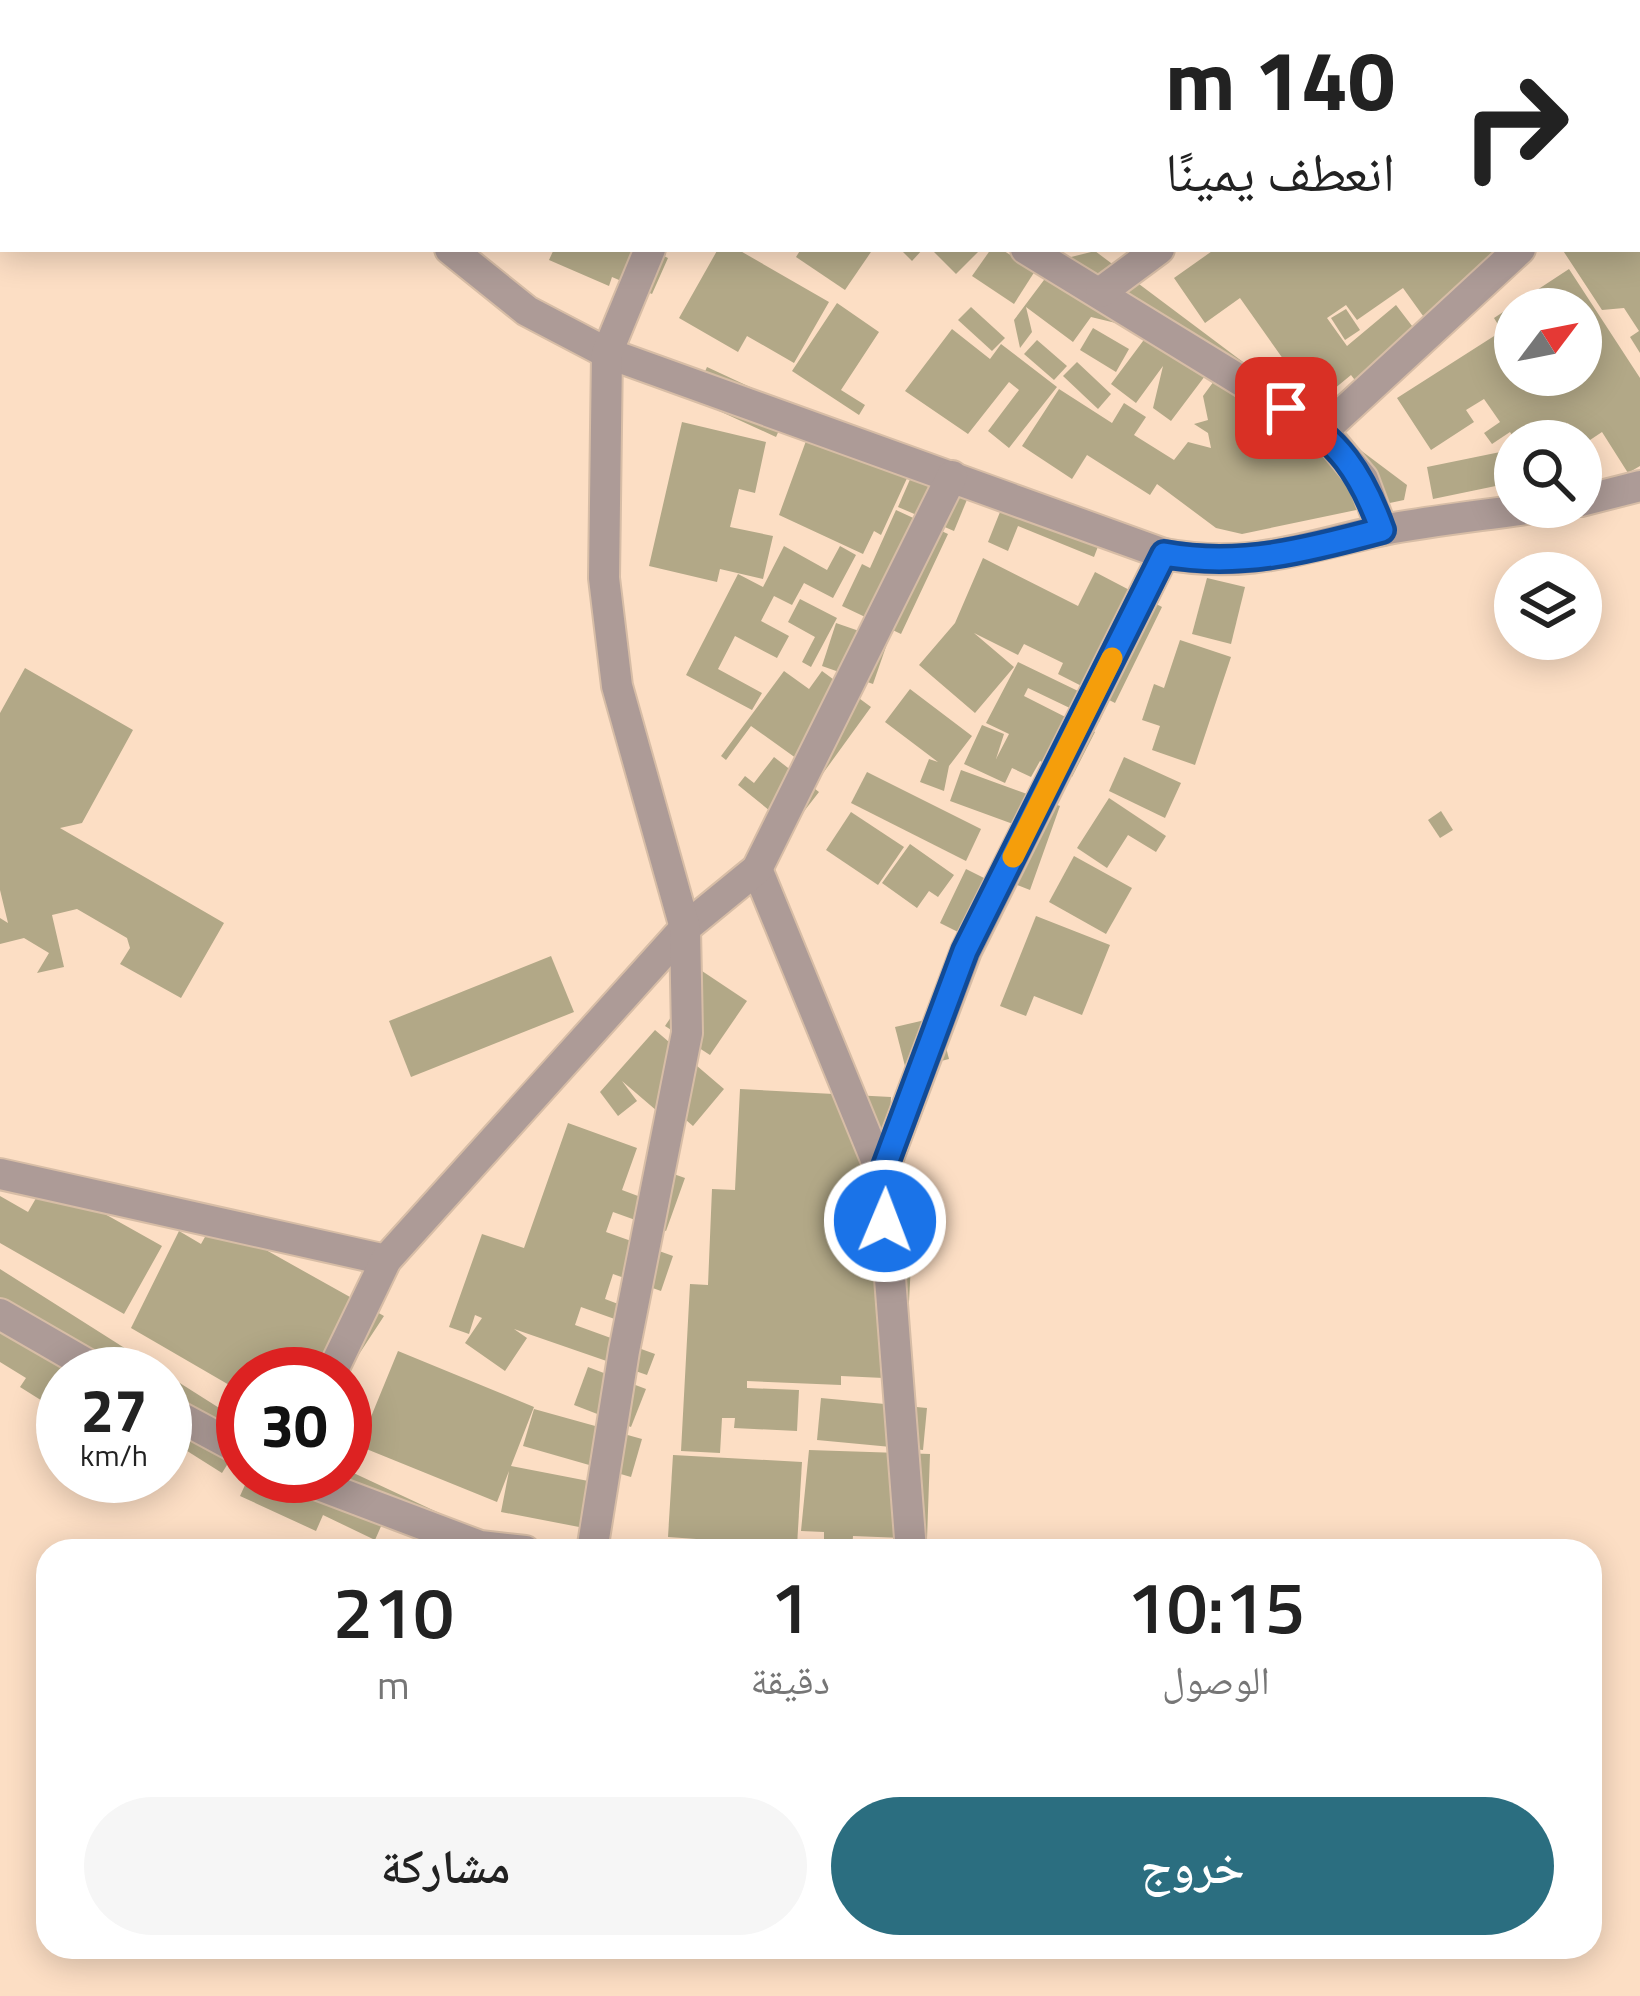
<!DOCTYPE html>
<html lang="ar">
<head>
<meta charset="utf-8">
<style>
  :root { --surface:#fff; --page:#f6f6f6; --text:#222; --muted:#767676; --accent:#2b6e80 }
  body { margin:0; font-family:"Titillium Web","Noto Naskh Arabic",sans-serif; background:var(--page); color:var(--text); direction:rtl; height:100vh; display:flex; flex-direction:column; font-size:45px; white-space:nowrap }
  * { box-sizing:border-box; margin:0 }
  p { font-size:39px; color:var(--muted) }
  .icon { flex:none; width:66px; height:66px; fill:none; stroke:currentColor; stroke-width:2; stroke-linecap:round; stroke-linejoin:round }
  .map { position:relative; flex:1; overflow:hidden; direction:ltr }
  .sheet { position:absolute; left:36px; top:1539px; width:1566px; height:420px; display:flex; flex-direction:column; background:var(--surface); border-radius:36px; box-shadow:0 6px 30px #0003; direction:rtl }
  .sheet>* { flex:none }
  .hud { position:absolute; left:0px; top:0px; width:1641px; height:252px; box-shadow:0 6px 30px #0003; direction:rtl; background:#fff; color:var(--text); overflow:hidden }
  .needle { width:78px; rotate:58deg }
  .controls { position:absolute; left:1494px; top:288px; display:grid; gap:24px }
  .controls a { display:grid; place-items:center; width:108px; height:108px; border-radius:50%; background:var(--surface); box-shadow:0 6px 30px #0003; font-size:60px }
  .speed { position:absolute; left:36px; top:1347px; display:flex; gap:24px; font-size:60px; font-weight:700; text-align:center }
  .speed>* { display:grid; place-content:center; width:156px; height:156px; border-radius:50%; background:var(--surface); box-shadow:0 6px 30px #0003; line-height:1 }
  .speed small { font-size:30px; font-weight:400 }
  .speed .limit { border:18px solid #d22; background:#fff; color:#111 }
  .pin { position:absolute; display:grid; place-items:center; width:102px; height:102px; color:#fff; margin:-51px; border-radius:24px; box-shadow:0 6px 18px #0006 }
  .me { position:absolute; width:132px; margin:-66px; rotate:1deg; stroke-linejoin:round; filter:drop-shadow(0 0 9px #0008) }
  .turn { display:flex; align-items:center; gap:42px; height:252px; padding:0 48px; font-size:54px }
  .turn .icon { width:156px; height:156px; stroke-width:2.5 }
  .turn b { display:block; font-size:84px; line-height:102px }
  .eta { display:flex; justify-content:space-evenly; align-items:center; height:204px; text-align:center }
  .eta b { font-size:72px; font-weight:600; line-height:84px }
  .button { display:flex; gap:24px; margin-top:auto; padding:24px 48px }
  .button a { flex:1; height:138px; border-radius:72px; background:var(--accent); color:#fff; font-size:48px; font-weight:600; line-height:138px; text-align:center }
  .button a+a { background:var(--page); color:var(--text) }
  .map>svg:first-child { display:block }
</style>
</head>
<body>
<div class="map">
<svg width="1640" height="1996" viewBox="0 0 1640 1996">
  <rect width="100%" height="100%" fill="#fcdec4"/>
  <!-- building -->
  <g fill="#b2a887" fill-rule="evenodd">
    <path d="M554 249H649L668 258 652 294 612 277 609 286 549 260Z"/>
    <path d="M718 249H737L829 302 794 363 747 336 738 352 679 318Z"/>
    <path d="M801 249H873L845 290 796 257Z"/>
    <path d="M900 249H923L912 261Z"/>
    <path d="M931 249H981L956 274Z"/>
    <path d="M991 249H1001L1035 271 1014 304 972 276Z"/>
    <path d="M1215 249H1507L1431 327 1403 288 1357 320 1346 305 1327 318 1347 346 1396 305 1432 352 1370 400 1351 375 1334 389 1316 367 1298 380 1240 298 1205 323 1174 278Z"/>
    <path d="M1562 249H1640V353L1630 337 1639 331 1624 308 1602 310Z"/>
    <path d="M1095 251 1407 485 1404 500 1242 534 1216 528 1157 484 1150 495 1087 455 1072 479 1022 446 1059 389 1112 423 1124 403 1146 417 1134 435 1174 460 1188 442 1211 448 1208 433 1194 424 1208 420 1203 396 1214 381 1211 368 1171 421 1153 408 1163 366 1136 403 1111 384 1146 337 1136 329 1142 301 1124 325 1091 317 1073 342 1026 307 1032 332 1020 348 1014 320 1059 260Z"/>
    <path d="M1569 269 1640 378V466L1628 473 1602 432 1581 446 1568 423 1540 441H1516L1510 432 1492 444 1484 433 1500 422 1484 399 1466 410 1474 422 1431 450 1397 398 1502 331 1494 318ZM1515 309H1581V375H1515Z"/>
    <path d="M837 303 879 332 841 390 865 405 859 415 792 371Z"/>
    <path d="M971 307 1005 338 992 351 958 320Z"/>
    <path d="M1346 309 1360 330 1345 340 1331 318Z"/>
    <path d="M1093 328 1129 349 1116 372 1080 350Z"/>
    <path d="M952 329 990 359 1001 344 1057 387 1009 448 988 431 1019 390 1009 382 968 434 905 391Z"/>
    <path d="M1037 340 1067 366 1054 380 1024 354Z"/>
    <path d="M1077 362 1111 394 1098 409 1063 376Z"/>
    <path d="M707 367 914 463 881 535 874 531 863 554 779 515 806 441 780 428 776 437 693 399Z"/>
    <path d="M682 422 766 442 755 493 739 489 730 527 773 536 763 579 720 569 717 582 649 566Z"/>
    <path d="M1515 449V482L1433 499 1427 467Z"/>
    <path d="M921 454 976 478 954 531 898 507Z"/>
    <path d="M1012 482 1152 539 1102 536 1094 557 1018 526 1008 551 988 542Z"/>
    <path d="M896 510 948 534 901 634 842 606 862 564 870 568Z"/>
    <path d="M784 546 827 570 840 546 856 555 833 598 804 583 792 605 774 596 761 621 789 636 777 658 735 636 718 669 762 693 752 710 686 675 738 574 763 587Z"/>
    <path d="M983 558 1078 606 1095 572 1162 607 1115 703 1058 674 1063 663 1024 644 1018 655 974 633 1014 667 975 713 919 665 955 623Z"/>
    <path d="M1207 578 1245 587 1231 644 1192 634Z"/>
    <path d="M800 599 837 618 811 667 802 662 815 637 788 622Z"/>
    <path d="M836 623 888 641 873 684 822 666Z"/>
    <path d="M1180 640 1231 657 1195 765 1152 750 1160 726 1142 720 1154 684 1164 688Z"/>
    <path d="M1018 662 1107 705 1099 722 1028 688 1024 696 1095 732 1072 777 1040 761 1031 777 1012 768 1005 783 964 764 982 725 1004 734 996 759 1009 734 986 723Z"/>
    <path d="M25 668 133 730 82 823 60 828 224 923 181 998 120 964 130 948 127 938 77 909 52 915 64 967 37 973 49 953 24 938 0 944V918L8 923 0 890V713Z"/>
    <path d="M784 671 809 689 822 671 871 707 821 776 751 726 726 760 721 756Z"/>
    <path d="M910 689 972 736 949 766 944 791 920 782 929 759 938 762 885 722Z"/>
    <path d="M774 757 819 792 791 828 738 785 745 776 754 783Z"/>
    <path d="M1124 757 1181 783 1165 818 1109 791Z"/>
    <path d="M961 770 1060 806 1030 890 994 876 1013 824 950 801Z"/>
    <path d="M867 772 981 829 966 861 851 803Z"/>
    <path d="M1109 798 1166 836 1156 852 1128 835 1107 868 1077 848Z"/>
    <path d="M1441 811 1453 830 1440 838 1428 820Z"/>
    <path d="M851 812 904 847 878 885 826 850Z"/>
    <path d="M910 844 954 875 938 897 929 891 917 908 882 883Z"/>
    <path d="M1074 856 1132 888 1106 934 1049 902Z"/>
    <path d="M966 869 1012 892 991 935 971 925 966 936 940 923Z"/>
    <path d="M1036 916 1110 945 1082 1015 1034 996 1026 1016 1000 1006Z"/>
    <path d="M551 956 574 1012 411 1077 389 1021Z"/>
    <path d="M702 971 747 1001 710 1055 665 1026Z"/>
    <path d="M938 1017 949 1059 906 1070 895 1027Z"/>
    <path d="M655 1030 724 1089 693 1126 679 1114 671 1123 622 1081 637 1101 618 1116 600 1092Z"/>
    <path d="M740 1089 891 1097 887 1191H910L909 1224 913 1225 905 1379 841 1376V1385L747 1381V1388L799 1390 797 1431 734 1428 735 1418H722L720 1453 681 1451 690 1284 708 1285 712 1189 735 1190Z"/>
    <path d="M568 1123 637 1148 622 1190 638 1196 648 1165 685 1178 666 1231 613 1212 606 1232 673 1256 661 1291 613 1274 605 1299 642 1313 637 1327 581 1307 575 1325 655 1354 647 1375 514 1329 527 1338 505 1371 465 1343 482 1318 475 1315 469 1334 449 1327 482 1234 524 1248Z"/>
    <path d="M46 1181 162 1246 124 1314 0 1243V1196L28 1212Z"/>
    <path d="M214 1221 384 1316 346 1374H243V1393L131 1328 179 1231 201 1244Z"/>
    <path d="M0 1269 235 1418 226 1431 242 1441 222 1473 165 1437V1374H63V1414L20 1387 26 1378 0 1362Z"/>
    <path d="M398 1351 534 1407 511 1466 609 1485 600 1531 501 1512 509 1471 497 1502 359 1446Z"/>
    <path d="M588 1367 646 1389 631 1427 574 1405Z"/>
    <path d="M821 1398 927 1408 923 1450 817 1440Z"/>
    <path d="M534 1409 642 1439 631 1477 523 1446Z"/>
    <path d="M809 1450 930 1454 927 1539 853 1536 852 1551 824 1549V1532L801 1531Z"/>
    <path d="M673 1455 802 1462 797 1546 668 1537Z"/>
    <path d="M345 1469 510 1546 386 1515 375 1540 323 1515 316 1531 240 1496 249 1476H345Z"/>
  </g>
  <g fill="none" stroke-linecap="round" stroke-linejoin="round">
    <defs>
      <g id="minor">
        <path d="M604 0 609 3"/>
        <path d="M1500 0 1505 3"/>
        <path d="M394 3 395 0"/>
        <path d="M721 3 722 0"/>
        <path d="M910 3 913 0"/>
        <path d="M1638 82 1640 83"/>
        <path d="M1638 139 1640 137"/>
        <path d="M450 249 527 311 607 353 1164 554C1251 570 1302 547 1383 530 1435 520 1488 515 1540 507"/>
        <path d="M1026 249 1323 431 1363 479 1382 530"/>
        <path d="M1101 292 1159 249"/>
        <path d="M1323 431 1520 249"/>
        <path d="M1581 501 1640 486"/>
        <path d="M757 869 882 1174"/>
        <path d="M0 1174 386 1260"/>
        <path d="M0 1314 104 1374"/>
        <path d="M331 1374 386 1260 685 928 757 869 952 476"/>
        <path d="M165 1409 243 1451"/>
        <path d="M295 1476 480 1546 525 1551"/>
        <path d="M592 1551 624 1351 687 1033 685 928 617 686 604 578 607 353 650 249"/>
        <path d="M911 1551 882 1174 966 951 1164 554"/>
      </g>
    </defs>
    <!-- minor casing -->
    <use href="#minor" stroke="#d7bda6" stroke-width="34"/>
    <!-- minor -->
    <use href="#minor" stroke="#ad9b97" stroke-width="30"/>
  </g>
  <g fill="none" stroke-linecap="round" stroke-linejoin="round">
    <defs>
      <path id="route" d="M885 1221 882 1174 965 951 1164 554C1240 568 1308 550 1382 530 1361 472 1339 441 1286 408"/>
    </defs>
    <!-- route casing -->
    <use href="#route" stroke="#114b97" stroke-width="30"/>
    <!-- route -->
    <use href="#route" stroke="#1a73e8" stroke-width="21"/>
    <!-- slow -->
    <path stroke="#f59e0b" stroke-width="21" d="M1013 857 1112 658"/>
  </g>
</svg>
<div class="controls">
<a><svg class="needle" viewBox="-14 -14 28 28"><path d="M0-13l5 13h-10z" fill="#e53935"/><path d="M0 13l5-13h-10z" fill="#767676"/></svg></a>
<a><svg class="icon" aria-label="search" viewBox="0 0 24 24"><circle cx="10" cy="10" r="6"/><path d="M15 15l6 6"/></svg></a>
<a><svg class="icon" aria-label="layers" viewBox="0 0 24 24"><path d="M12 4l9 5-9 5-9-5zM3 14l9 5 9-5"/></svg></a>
</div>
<div class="speed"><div>27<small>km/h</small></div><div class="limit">30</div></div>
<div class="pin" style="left:1286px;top:408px;background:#d93025"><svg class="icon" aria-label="arrive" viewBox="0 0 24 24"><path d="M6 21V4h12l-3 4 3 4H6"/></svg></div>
<svg class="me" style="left:885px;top:1221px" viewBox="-20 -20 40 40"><circle r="17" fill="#1a73e8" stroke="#fff" stroke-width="3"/><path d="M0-11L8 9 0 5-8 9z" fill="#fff"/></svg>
<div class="hud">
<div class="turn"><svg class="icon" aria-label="right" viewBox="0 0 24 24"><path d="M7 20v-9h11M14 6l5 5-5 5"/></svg><div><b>140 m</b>انعطف يمينًا</div></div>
</div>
<section class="sheet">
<div class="eta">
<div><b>10:15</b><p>الوصول</p></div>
<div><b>1</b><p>دقيقة</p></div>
<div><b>210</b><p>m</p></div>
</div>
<div class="button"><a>خروج</a><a>مشاركة</a></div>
</section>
</div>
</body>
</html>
